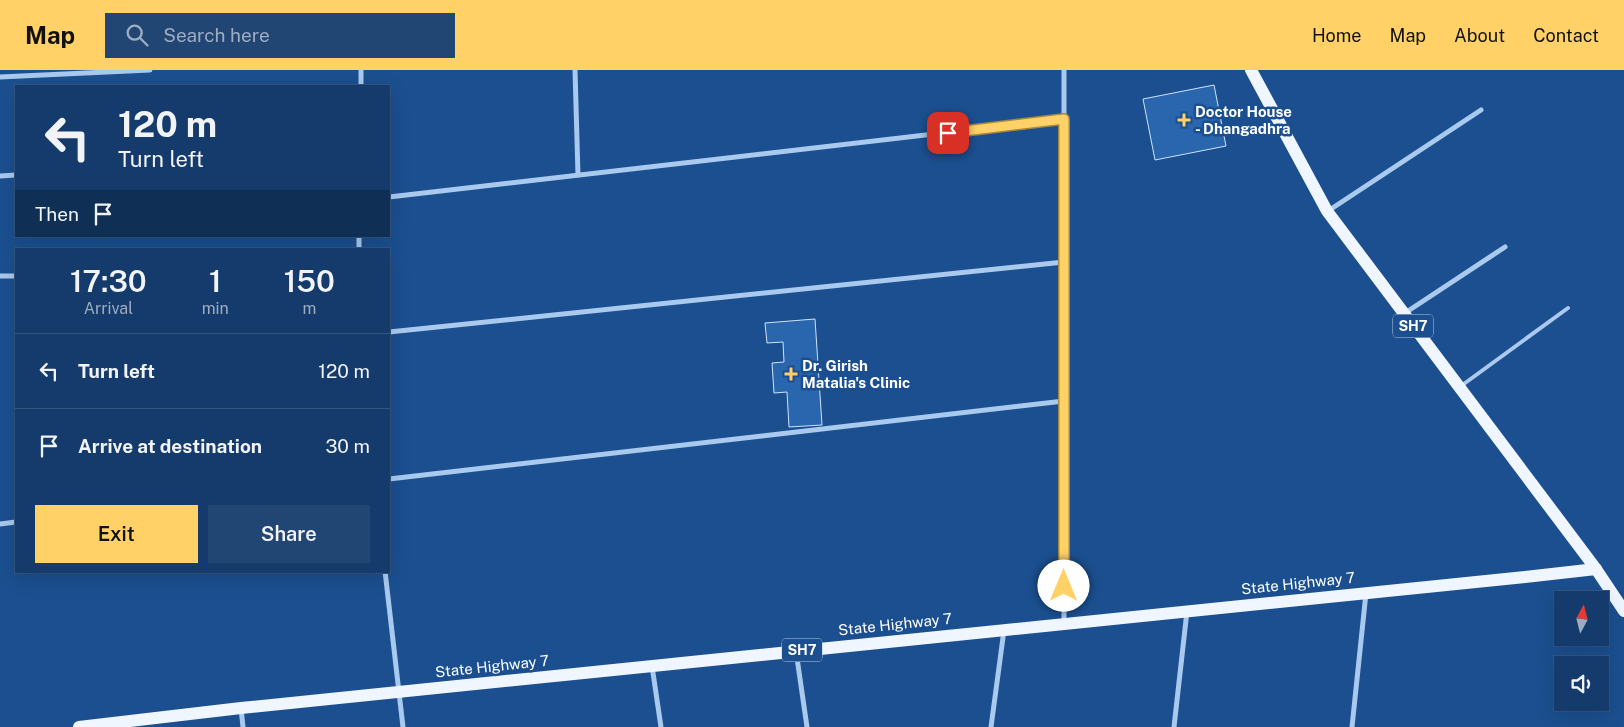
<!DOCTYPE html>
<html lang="en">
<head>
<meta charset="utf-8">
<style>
  :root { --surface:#143b6b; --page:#214673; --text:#f1f3f6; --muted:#9dadc1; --line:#33557e; --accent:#ffd166 }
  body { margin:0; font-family:"Public Sans",sans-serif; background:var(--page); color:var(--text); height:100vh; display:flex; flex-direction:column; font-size:19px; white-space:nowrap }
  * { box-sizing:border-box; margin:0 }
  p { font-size:16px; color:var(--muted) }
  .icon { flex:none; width:28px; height:28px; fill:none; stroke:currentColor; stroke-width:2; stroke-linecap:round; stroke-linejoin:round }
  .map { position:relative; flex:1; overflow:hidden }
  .panel { position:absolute; left:15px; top:178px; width:375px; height:325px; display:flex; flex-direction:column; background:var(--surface); border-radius:0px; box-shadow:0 5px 20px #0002,0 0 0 1px var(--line) }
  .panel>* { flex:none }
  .hud { position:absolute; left:15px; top:15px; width:375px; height:152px; border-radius:0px; box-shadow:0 5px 20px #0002,0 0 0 1px var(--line); background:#143b6b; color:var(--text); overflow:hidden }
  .needle { width:32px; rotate:7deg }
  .fabs { position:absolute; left:1554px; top:521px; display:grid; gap:10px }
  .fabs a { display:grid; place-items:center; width:55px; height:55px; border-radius:0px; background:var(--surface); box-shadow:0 5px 20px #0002,0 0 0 1px var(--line); font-size:25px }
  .pin { position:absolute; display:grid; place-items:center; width:42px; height:42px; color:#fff; margin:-21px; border-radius:10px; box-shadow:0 2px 8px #0006 }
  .me { position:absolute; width:55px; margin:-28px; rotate:0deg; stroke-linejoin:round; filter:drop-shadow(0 0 4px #0008) }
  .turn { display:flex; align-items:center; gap:18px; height:105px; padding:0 20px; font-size:22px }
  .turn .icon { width:65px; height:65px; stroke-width:2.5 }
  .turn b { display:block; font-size:35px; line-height:42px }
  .then { display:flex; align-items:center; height:48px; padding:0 20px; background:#0003; gap:10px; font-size:19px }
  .eta { display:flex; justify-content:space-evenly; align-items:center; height:85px; text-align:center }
  .eta b { font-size:30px; font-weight:600; line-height:35px }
  .button { display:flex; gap:10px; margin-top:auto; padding:10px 20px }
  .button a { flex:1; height:58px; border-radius:0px; background:var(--accent); color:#111; font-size:20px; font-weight:600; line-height:58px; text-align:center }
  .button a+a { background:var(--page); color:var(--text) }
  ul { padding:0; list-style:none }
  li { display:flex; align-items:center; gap:15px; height:75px; padding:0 20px; border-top:1px solid var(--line) }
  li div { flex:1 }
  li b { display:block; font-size:19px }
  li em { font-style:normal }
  header { display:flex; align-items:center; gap:30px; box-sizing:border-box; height:70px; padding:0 25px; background:var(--accent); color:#111 }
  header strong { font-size:24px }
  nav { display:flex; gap:28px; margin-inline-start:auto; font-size:18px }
  .search { width:350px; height:45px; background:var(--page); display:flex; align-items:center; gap:12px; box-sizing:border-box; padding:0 18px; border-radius:0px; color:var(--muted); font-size:19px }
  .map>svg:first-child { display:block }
</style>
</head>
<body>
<header>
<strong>Map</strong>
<div class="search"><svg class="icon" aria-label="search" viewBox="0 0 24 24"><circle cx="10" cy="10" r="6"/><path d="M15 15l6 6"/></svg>Search here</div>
<nav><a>Home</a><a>Map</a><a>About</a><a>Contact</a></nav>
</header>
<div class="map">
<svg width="1624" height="657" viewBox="0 0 1624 657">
  <rect width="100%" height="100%" fill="#1b4f8f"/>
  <!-- building -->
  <g fill="#2a66ad" stroke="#cfe3fa">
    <path d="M1214 15 1226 76 1155 90 1143 29Z"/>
    <path d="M815 249 822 355 789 357 787 322 774 323 772 293 784 292 783 272 767 273 765 253Z"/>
  </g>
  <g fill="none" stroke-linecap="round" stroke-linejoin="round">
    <!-- service -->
    <path stroke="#a9c9ee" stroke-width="4" d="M1461 316 1568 238"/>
    <!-- minor -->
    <g stroke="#a9c9ee" stroke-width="5">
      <path d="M575 0 578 105"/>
      <path d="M0 7 150 0"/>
      <path d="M361 16V0"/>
      <path d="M0 106 16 105"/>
      <path d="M389 127 1064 49"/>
      <path d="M1328 141 1481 40"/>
      <path d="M359 166V179"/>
      <path d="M0 206H16"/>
      <path d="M1405 243 1505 177"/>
      <path d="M389 262 1064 192"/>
      <path d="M389 409 1064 331"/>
      <path d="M0 454 16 452"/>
      <path d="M385 501 403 657"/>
      <path d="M1064 553V0"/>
      <path d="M796 581 807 657"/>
      <path d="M652 596 661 657"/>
      <path d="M241 638 243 657"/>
      <path d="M991 657 1004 560"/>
      <path d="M1174 657 1187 541"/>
      <path d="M1352 657 1366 523"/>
    </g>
    <!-- primary -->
    <g stroke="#f0f6ff" stroke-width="12">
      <path d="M1251 0 1327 141 1596 499 1624 541"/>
      <path d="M79 657 241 638 1525 507 1596 499"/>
    </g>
  </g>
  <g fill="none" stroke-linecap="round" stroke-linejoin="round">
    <defs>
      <path id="route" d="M948 63 1064 49V516"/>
    </defs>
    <!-- route casing -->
    <use href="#route" stroke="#a68842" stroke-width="12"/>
    <!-- route -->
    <use href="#route" stroke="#ffd166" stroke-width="9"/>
  </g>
  <!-- markers -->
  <g fill="#ffd166" stroke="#1b4f8f" stroke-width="2">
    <path d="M1181.5 42.5h5v5h5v5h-5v5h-5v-5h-5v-5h5z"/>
    <path d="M788.5 296.5h5v5h5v5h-5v5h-5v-5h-5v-5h5z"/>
  </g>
  <g text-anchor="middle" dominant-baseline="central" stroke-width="5" stroke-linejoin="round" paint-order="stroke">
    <!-- shield labels -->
    <g fill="#1b4f8f" stroke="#bbcadd" stroke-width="1">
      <rect x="1393" y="244.5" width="40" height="23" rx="4"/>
      <rect x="782" y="568.5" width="40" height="23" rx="4"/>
    </g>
    <g font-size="14" font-weight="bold" fill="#fff">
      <text x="1413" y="256">SH7</text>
      <text x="802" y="580">SH7</text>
    </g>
    <!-- poi labels -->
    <g font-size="15" font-weight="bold" fill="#fff" stroke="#1b4f8f" text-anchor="start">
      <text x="1195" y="41">Doctor House<tspan x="1195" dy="17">- Dhangadhra</tspan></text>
      <text x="802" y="295">Dr. Girish<tspan x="802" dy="17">Matalia's Clinic</tspan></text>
    </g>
    <!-- street labels -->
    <g font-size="15" fill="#fff" stroke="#1b4f8f">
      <text transform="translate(1298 513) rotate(-6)">State Highway 7</text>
      <text transform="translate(895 554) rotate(-6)">State Highway 7</text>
      <text transform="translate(492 596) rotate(-6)">State Highway 7</text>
    </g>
  </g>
</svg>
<div class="fabs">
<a><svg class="needle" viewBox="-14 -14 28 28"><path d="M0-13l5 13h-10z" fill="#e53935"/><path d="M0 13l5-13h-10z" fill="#9dadc1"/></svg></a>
<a><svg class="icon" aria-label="sound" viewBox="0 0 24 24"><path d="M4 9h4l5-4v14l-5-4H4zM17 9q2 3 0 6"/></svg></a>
</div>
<div class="pin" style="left:948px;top:63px;background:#d93025"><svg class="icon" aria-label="arrive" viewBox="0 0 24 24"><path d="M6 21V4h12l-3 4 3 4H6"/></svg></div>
<svg class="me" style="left:1064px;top:516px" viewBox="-20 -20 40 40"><circle r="19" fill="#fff"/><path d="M0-13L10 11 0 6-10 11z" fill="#ffd166"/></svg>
<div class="hud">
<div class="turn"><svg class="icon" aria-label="left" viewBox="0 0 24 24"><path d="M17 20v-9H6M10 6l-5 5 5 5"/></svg><div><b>120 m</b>Turn left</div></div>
<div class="then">Then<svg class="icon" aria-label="arrive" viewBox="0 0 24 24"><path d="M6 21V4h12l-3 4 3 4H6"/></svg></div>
</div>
<section class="panel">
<div class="eta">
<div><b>17:30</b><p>Arrival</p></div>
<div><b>1</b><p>min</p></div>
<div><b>150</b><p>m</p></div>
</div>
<ul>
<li><svg class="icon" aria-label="left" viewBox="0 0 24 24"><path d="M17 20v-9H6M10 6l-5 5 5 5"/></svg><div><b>Turn left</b></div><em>120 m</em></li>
<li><svg class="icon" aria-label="arrive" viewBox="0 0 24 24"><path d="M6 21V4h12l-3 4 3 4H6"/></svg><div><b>Arrive at destination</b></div><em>30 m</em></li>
</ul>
<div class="button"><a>Exit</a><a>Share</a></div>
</section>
</div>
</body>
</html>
